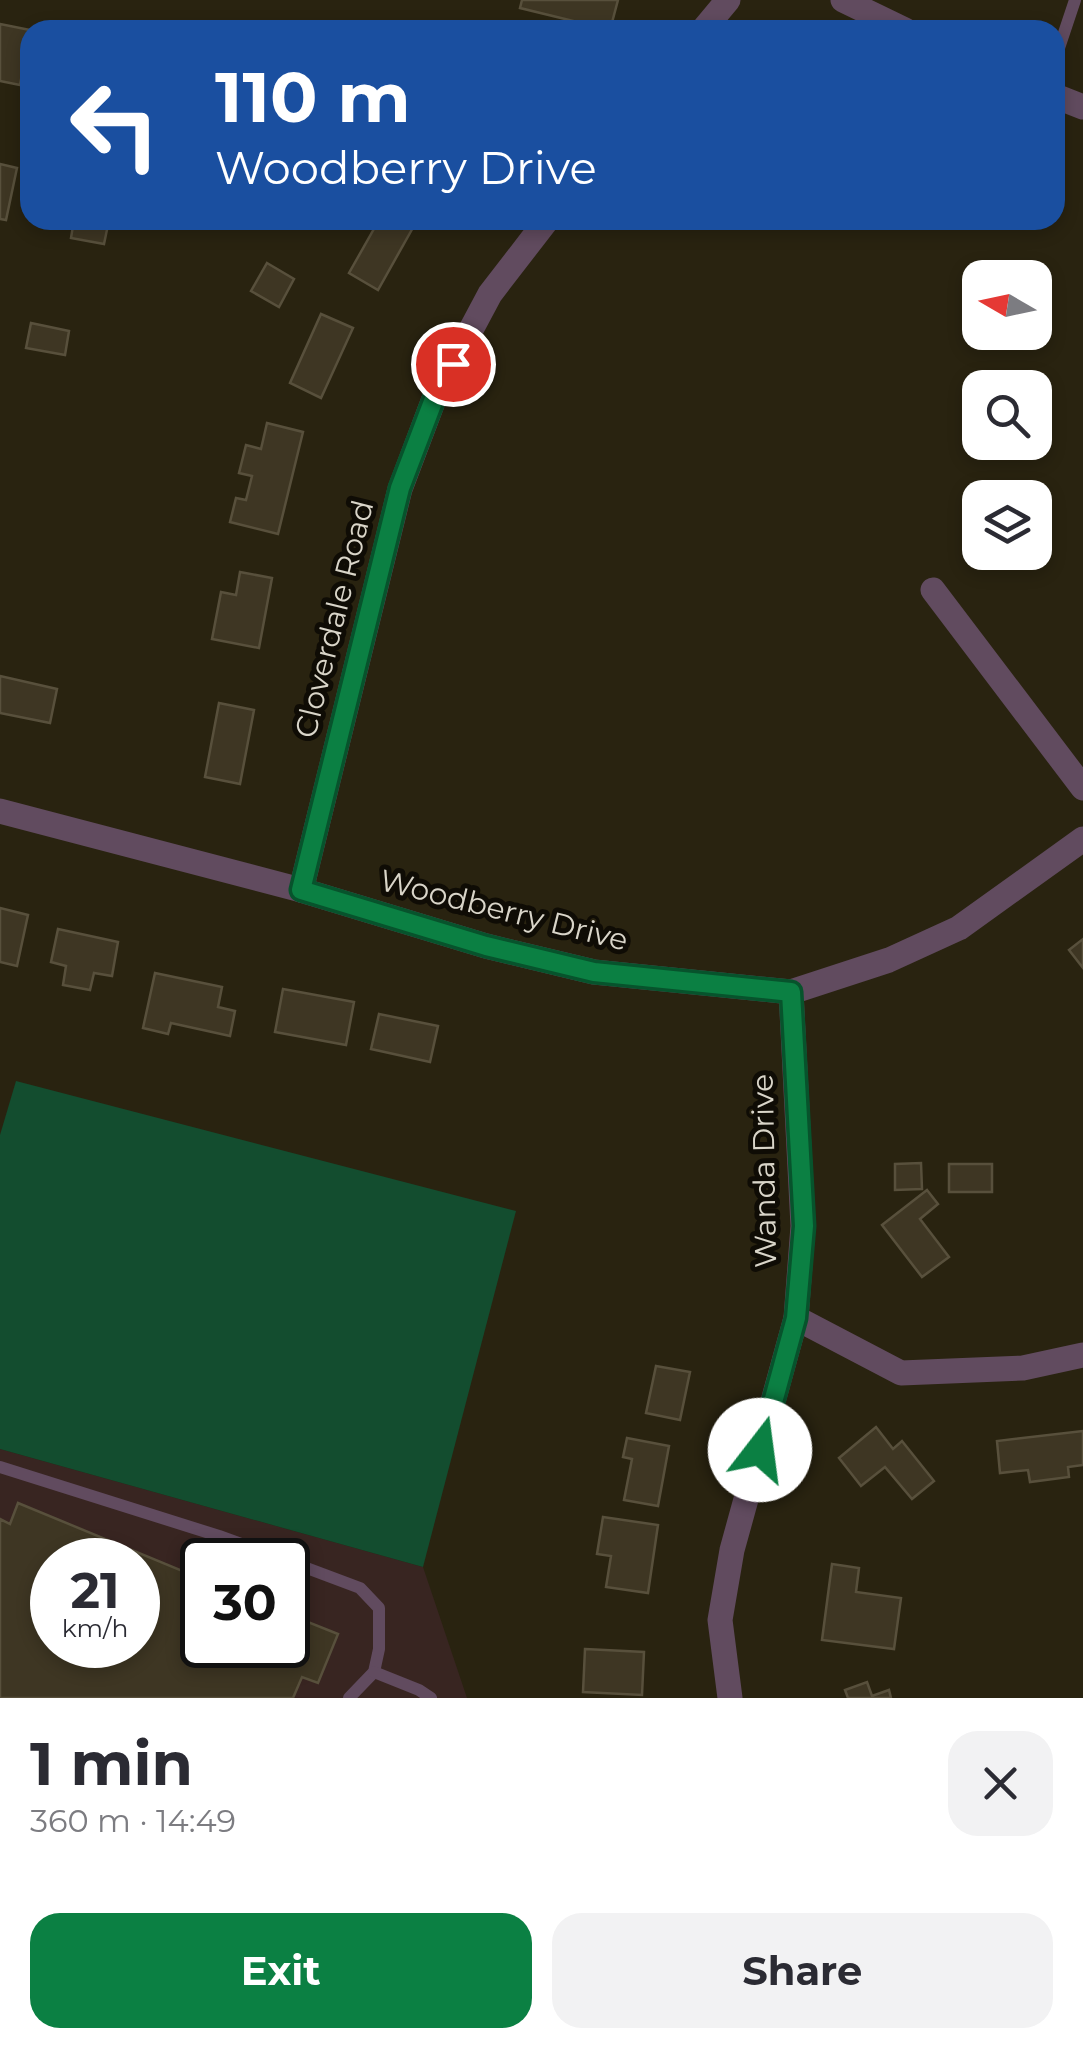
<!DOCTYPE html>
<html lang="en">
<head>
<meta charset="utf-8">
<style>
  :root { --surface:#fff; --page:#f2f2f3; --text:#2b2b33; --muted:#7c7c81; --accent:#0b8043 }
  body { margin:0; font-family:Montserrat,sans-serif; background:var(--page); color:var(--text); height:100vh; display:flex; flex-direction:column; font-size:38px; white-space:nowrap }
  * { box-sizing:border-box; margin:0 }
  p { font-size:32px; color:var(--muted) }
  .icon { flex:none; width:55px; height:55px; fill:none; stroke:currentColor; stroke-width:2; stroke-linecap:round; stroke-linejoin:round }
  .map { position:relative; height:1698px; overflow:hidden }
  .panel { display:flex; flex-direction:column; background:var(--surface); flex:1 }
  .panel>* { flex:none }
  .guide { position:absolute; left:20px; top:20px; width:1045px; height:210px; border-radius:30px; box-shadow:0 5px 15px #0003; background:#1a4fa0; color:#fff; overflow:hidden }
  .needle { width:65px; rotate:279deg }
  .controls { position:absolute; left:962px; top:260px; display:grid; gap:20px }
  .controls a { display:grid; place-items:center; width:90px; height:90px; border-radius:20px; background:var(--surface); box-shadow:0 5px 15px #0003; font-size:50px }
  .speed { position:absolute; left:30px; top:1538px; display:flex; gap:20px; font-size:50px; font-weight:700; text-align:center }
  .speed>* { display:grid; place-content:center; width:130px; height:130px; border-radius:50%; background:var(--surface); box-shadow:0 5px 15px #0003; line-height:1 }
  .speed small { font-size:25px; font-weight:400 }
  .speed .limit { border:5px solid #111; border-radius:15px; background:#fff; color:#111 }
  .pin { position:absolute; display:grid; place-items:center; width:85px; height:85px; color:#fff; margin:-42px; border:5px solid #fff; border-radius:50%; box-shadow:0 2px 10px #0007 }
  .me { position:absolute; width:110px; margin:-55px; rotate:15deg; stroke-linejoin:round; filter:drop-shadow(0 0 8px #0008) }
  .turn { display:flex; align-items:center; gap:35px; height:210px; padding:0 30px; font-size:45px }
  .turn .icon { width:130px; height:130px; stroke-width:2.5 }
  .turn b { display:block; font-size:70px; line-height:85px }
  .round { display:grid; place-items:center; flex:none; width:105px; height:105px; border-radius:30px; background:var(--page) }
  .head { display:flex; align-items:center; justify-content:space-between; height:170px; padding:0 30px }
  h1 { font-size:60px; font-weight:700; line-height:75px }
  .primary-button { display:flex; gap:20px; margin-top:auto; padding:20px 30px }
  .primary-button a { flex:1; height:115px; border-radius:30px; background:var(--accent); color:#fff; font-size:40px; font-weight:700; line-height:115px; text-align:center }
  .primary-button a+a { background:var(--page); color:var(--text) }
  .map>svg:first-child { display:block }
</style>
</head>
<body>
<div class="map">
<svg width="1083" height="1698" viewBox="0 0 1083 1698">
  <rect width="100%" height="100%" fill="#292310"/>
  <!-- commercial -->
  <path fill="#382521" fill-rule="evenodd" d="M0 1449 423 1567 467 1698H0ZM52 1560H138V1645H52ZM202 1560H288V1645H202Z"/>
  <!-- green -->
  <path fill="#134d2f" d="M16 1081 516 1211 423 1567 0 1449V1135Z"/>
  <!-- building -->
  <g fill="#3e3623" stroke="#58503c" stroke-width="2.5" fill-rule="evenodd">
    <path d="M522 0H618L610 30 520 8Z"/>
    <path d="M0 24 30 30 20 85 0 81Z"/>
    <path d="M0 164 17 168 6 220 0 219Z"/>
    <path d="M74 220H109L104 244 71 238Z"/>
    <path d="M379 220H408L415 224 378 290 349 273Z"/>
    <path d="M267 263 294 279 279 307 251 291Z"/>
    <path d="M321 314 353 328 321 398 290 383Z"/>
    <path d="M31 323 69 331 65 355 26 348Z"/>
    <path d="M267 423 303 432 278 534 230 522 236 498 246 500 252 476 239 473 246 445 261 449Z"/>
    <path d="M240 572 272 578 259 648 212 639 221 592 236 595Z"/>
    <path d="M0 676 57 689 50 723 0 713Z"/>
    <path d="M219 703 254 710 240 784 205 777Z"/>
    <path d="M0 908 28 915 17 966 0 962Z"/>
    <path d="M58 929 118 942 112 976 94 973 90 990 63 985 66 966 51 962Z"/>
    <path d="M1083 939V968L1069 950Z"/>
    <path d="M155 973 222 987 218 1007 235 1011 230 1036 171 1023 168 1034 143 1028Z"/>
    <path d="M283 989 354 1002 346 1045 275 1032Z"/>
    <path d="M379 1014 438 1026 430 1062 371 1049Z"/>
    <path d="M921 1163 922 1189 895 1190V1164Z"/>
    <rect x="949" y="1164" width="43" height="28"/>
    <path d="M927 1190 938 1204 920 1219 949 1257 922 1277 882 1225Z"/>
    <path d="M656 1366 690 1372 680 1420 646 1413Z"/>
    <path d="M876 1427 893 1449 902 1441 934 1481 912 1499 885 1467 861 1486 839 1458Z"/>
    <path d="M1083 1431V1465L1068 1467 1069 1477 1030 1482 1028 1470 1000 1473 997 1441Z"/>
    <path d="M627 1438 669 1446 658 1506 624 1500 632 1459 623 1457Z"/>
    <path d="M18 1503 202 1579V1645H288V1614L338 1634 318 1683 302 1677 293 1698H0V1519L10 1524ZM52 1560H138V1645H52Z"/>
    <path d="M603 1517 658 1525 648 1593 606 1587 611 1556 597 1554Z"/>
    <path d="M832 1564 859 1568 856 1592 901 1598 894 1649 822 1640Z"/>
    <path d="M585 1649 644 1652 642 1695 583 1692Z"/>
    <path d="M867 1682 872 1696 889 1690 891 1698H848L845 1690Z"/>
  </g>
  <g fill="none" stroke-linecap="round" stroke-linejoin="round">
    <!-- service -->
    <g stroke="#614b5f" stroke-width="12">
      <path d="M1055 60 1075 0"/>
      <path d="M0 1467 219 1536 285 1560"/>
      <path d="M288 1561 360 1588 379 1608V1649L374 1672 349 1698"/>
      <path d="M374 1672 419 1690 431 1698"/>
    </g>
    <!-- minor -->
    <g stroke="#614b5f" stroke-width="25">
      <path d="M843 0 905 30"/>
      <path d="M703 30 728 0"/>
      <path d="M1055 96 1083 107"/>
      <path d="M933 590 1083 788"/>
      <path d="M0 811 301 890 486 946 594 972 791 992 889 960 959 928 1083 839"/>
      <path d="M301 890 400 489 434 399 490 294 547 220"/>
      <path d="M796 1318 901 1373 1023 1368 1083 1355"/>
      <path d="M730 1698 720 1620 732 1550 796 1318 803 1226 791 992"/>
    </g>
  </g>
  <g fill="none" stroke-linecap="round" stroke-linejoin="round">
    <defs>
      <path id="route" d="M453 364 434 399 400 488 301 890 486 946 594 972 791 992 804 1226 796 1318 760 1450"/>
    </defs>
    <!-- route casing -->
    <use href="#route" stroke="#07532c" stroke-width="25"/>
    <!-- route -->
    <use href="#route" stroke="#0b8043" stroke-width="18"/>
  </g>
  <g text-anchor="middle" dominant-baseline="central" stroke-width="10" stroke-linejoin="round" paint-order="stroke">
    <!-- street labels -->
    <g font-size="30" fill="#d9d5c9" stroke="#0f0c05">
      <text transform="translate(334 619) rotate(-76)">Cloverdale Road</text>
      <text transform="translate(504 910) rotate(14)">Woodberry Drive</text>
      <text transform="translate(764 1171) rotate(-91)">Wanda Drive</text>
    </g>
  </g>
</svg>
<div class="controls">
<a><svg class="needle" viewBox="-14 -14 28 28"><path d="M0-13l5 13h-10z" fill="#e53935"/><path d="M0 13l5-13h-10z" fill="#7c7c81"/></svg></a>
<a><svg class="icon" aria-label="search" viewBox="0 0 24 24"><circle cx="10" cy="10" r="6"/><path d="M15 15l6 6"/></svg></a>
<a><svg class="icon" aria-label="layers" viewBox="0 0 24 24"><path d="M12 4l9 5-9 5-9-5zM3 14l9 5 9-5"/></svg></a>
</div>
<div class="speed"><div>21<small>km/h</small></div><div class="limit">30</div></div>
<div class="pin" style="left:453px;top:364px;background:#d93025"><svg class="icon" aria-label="arrive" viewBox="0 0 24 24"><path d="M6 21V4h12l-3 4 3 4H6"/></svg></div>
<svg class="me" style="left:760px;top:1450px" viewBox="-20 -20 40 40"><circle r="19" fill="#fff"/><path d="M0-13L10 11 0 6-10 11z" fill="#0b8043"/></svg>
<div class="guide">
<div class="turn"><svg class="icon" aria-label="left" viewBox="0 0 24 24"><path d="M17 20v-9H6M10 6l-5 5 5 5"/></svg><div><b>110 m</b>Woodberry Drive</div></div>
</div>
</div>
<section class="panel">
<div class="head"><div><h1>1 min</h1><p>360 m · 14:49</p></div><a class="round"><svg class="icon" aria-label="close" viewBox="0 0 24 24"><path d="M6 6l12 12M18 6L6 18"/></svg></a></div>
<div class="primary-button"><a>Exit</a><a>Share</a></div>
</section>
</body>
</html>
